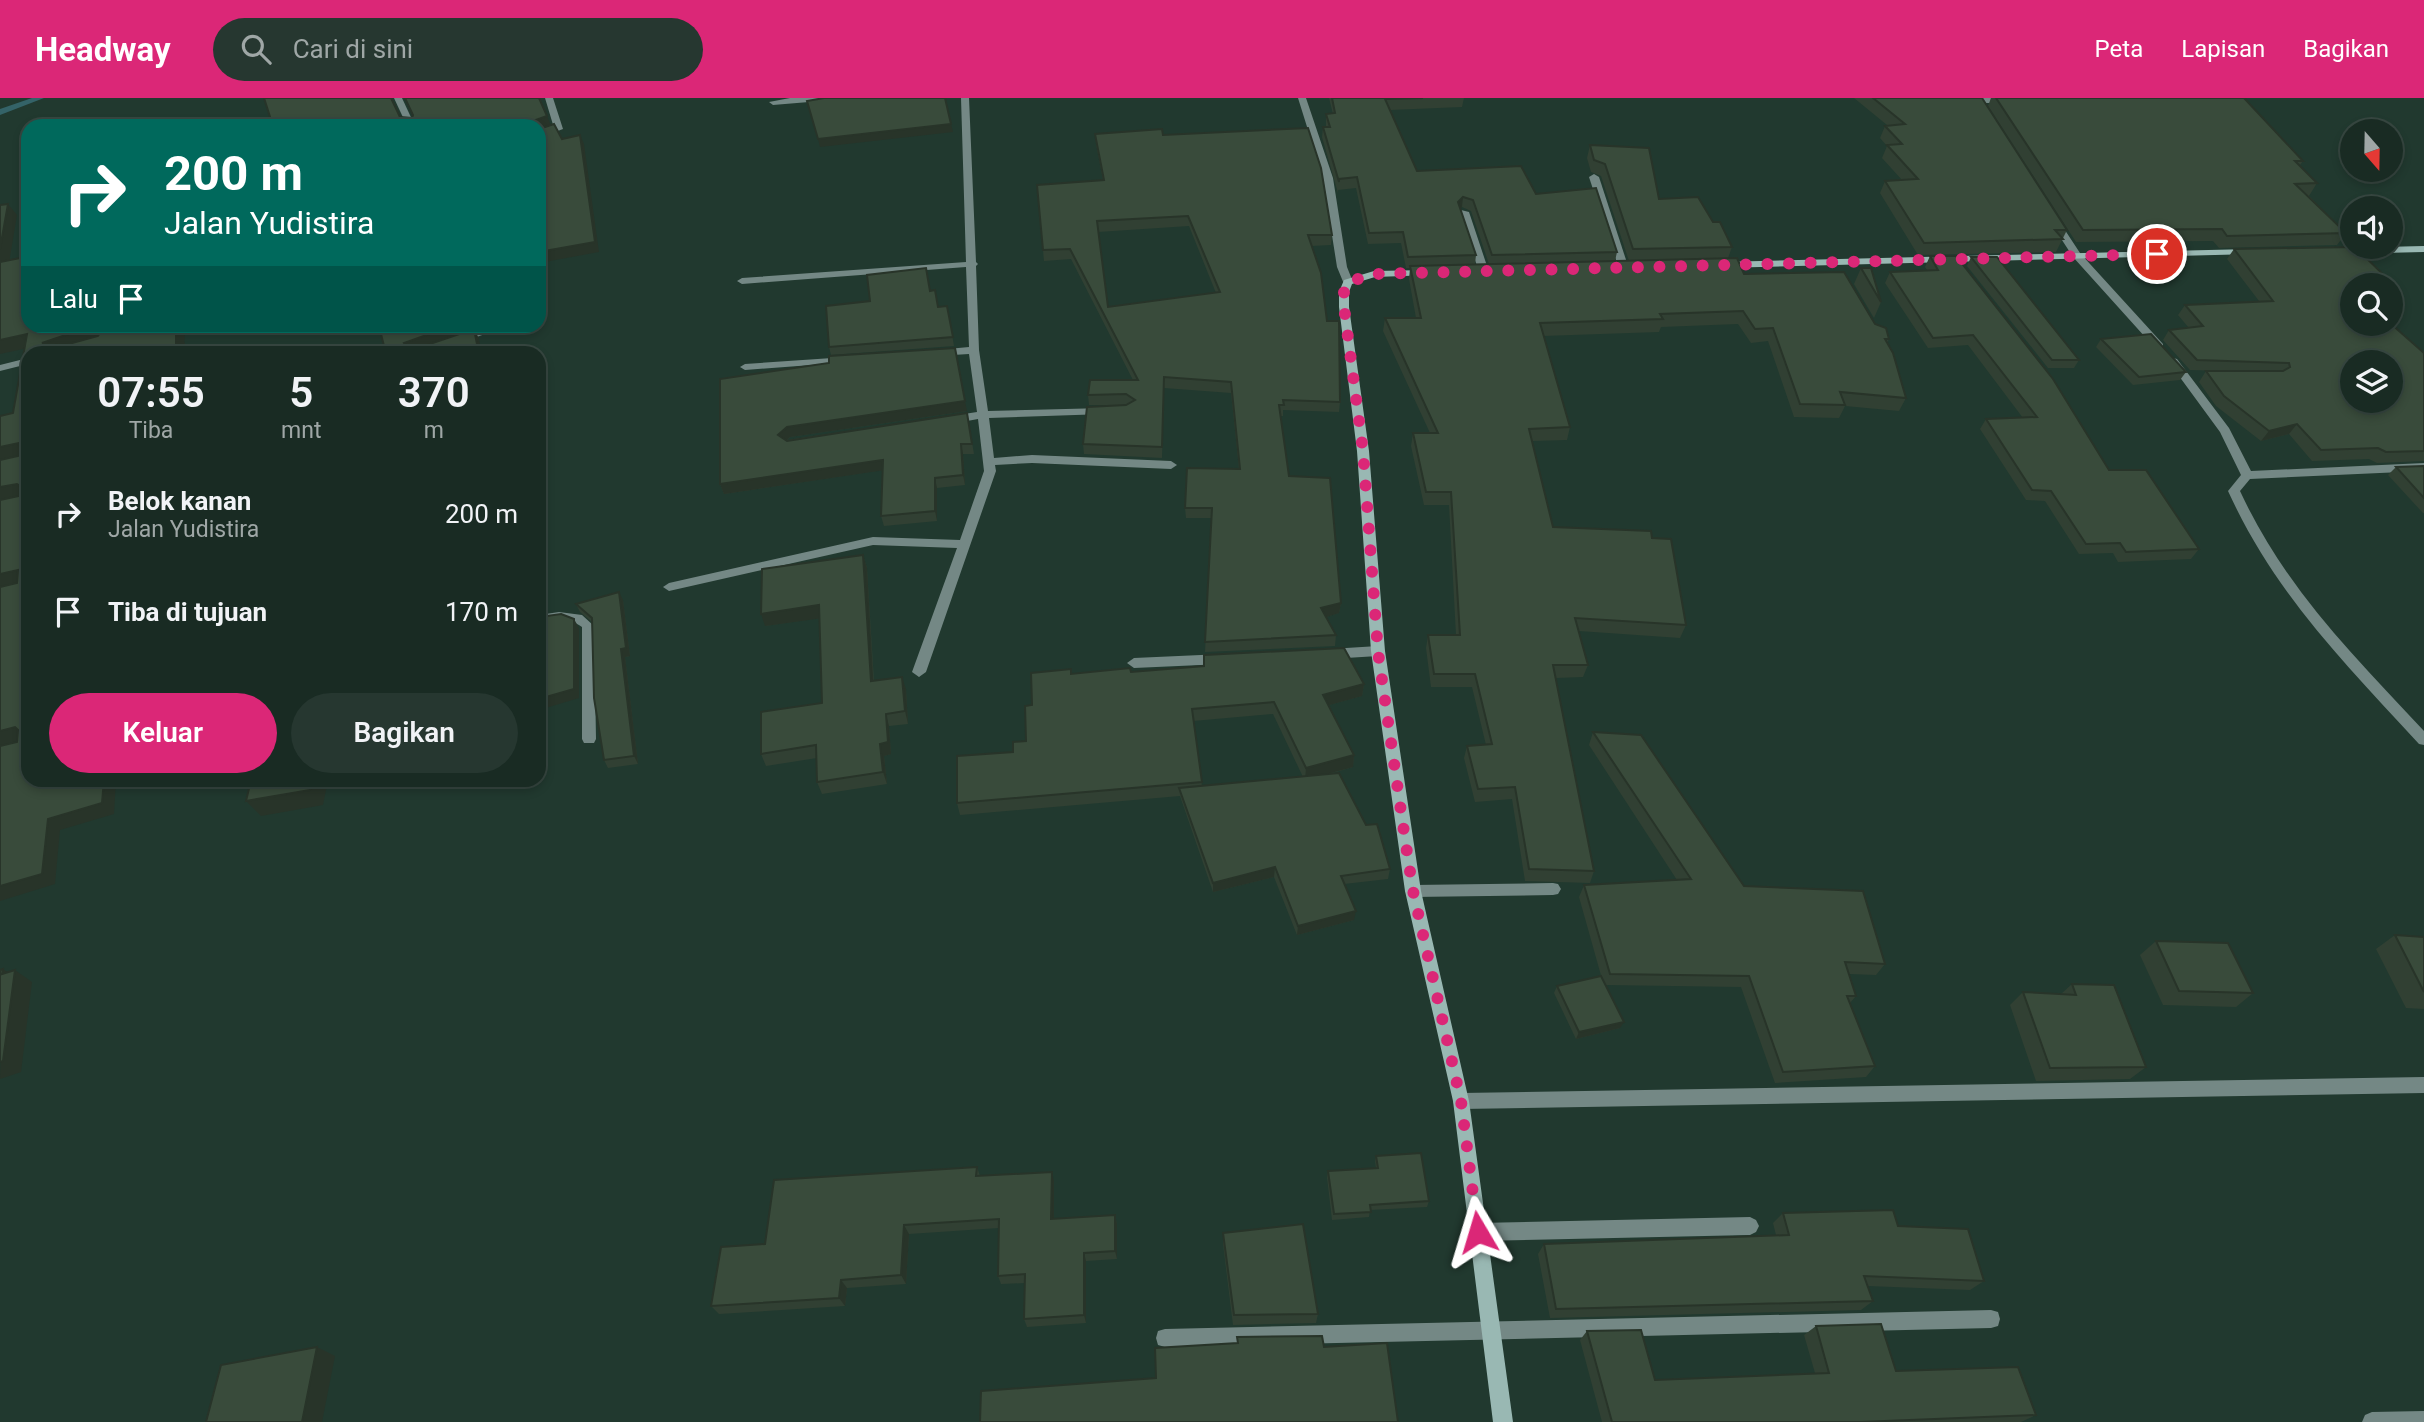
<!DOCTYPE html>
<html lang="id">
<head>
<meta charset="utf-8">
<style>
  :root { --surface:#192b23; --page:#263730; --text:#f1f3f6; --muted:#9fa7a6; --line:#374741; --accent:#db2777 }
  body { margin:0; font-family:Roboto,sans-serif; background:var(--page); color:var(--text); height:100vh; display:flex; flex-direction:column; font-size:26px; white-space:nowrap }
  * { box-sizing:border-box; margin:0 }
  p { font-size:23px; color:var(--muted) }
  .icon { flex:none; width:38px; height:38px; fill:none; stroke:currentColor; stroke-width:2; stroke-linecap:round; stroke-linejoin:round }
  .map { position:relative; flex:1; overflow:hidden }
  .sheet { position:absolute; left:21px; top:248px; width:525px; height:441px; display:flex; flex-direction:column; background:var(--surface); border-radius:21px; box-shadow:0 4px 10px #0003,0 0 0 2px var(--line) }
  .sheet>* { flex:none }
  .top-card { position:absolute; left:21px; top:21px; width:525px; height:214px; border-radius:21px; box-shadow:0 4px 10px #0003,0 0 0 2px var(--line); background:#00695c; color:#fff; overflow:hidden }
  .needle { width:46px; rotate:160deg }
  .fabs { position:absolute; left:2340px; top:21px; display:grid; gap:14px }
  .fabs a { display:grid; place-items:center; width:63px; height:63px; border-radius:50%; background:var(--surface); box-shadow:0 4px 10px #0003,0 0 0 2px var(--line); font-size:35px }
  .pin { position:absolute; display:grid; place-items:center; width:60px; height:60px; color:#fff; margin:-30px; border:4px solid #fff; border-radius:50%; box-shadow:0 2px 7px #0007 }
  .me { position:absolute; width:77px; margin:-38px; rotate:353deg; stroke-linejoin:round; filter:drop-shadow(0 0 5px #0008) }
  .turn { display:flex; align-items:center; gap:24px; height:147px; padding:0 28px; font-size:32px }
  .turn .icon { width:91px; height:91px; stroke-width:2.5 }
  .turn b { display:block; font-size:49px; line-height:60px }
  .then { display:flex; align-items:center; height:66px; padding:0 28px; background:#0003; gap:14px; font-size:26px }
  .eta { display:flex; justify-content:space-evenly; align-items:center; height:119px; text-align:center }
  .eta b { font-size:42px; font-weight:600; line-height:49px }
  .cta { display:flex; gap:14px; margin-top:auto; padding:14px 28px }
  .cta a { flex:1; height:80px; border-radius:42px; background:var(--accent); color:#fff; font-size:28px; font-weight:600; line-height:80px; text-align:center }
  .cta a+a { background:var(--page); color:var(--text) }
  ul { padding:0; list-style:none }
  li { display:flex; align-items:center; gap:21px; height:98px; padding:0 28px }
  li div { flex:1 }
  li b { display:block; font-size:26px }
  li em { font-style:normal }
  header { display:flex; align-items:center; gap:42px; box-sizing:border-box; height:98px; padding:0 35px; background:var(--accent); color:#fff }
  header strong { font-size:33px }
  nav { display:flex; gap:38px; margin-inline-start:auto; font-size:24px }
  .search { width:490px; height:63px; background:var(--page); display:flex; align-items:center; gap:18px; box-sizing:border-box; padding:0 24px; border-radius:38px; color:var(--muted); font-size:26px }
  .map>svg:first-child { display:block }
</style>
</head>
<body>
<header>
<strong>Headway</strong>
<div class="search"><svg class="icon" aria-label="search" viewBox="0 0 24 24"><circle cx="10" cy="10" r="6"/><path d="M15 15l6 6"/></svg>Cari di sini</div>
<nav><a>Peta</a><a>Lapisan</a><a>Bagikan</a></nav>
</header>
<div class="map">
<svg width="2424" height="1324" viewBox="0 0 2424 1324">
  <rect width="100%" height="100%" fill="#21392f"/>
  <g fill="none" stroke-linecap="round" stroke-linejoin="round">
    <!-- stream -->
    <path fill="#346368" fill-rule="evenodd" d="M32 0H44L0 17V11Z"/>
    <!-- lane -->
    <path fill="#748885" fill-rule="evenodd" d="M1750 1119 1756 1122 1759 1128 1756 1134 1750 1137 1478 1143 1472 1140 1469 1134 1472 1128 1478 1125Z"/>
    <!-- street -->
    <g fill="#748885" fill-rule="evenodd">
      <path d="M394 0H402L415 28H407Z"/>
      <path d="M545 0H553L563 31 539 40V34L554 30Z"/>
      <path d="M790 0H825L821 3 773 7 769 4Z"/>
      <path d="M961 0H969L976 164 978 166 976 168 979 252 988 313 1105 310 1111 313 1105 316 989 320 994 360 1032 357 1171 363 1177 367 1171 371 1032 365 995 367 996 373 926 574 919 579 912 574 957 450 873 447 669 493 663 489 669 485 873 439 960 442 984 373 978 321 951 326 945 322 951 318 977 314 969 256 937 258 932 255 937 252 969 249 966 169 742 186 737 183 742 180 966 164Z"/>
      <path d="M1298 0H1306L1333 80 1347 169 1353 184 1352 186H1344L1337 169 1323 80Z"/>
      <path d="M1975 0H2012L2014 2 2010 5H1977L1973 2Z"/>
      <path d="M1594 76 1599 79 1629 171 1628 173 1619 171 1589 79Z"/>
      <path d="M1461 112 1469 114 1489 174 1488 176 1479 174 1459 114Z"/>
      <path d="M2051 120H2057L2080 155 2163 246V250H2155L2073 159 2049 122Z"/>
      <path d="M493 228H507L463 244H455L454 242Z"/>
      <path d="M847 259 851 260V264L745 272 740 269 745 266Z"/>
      <path d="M28 260V266L0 273V267Z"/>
      <path d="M2173 260 2177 261 2229 330 2251 373 2424 365V373L2250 381 2240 393C2285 490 2352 556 2424 633V647L2419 646C2344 564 2275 496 2228 393L2241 377 2220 334 2168 263Z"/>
      <path d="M559 514 582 517 594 528 596 641 594 645H584L582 641V529C569 519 554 524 539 527V517Z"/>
      <path d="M1378 548 1385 553 1378 558 1330 561 1323 556 1330 551Z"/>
      <path d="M1223 556 1230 561 1223 566 1134 570 1127 565 1134 560Z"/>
      <path d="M1553 785 1558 786 1561 791 1558 796 1553 797 1413 799 1408 798 1405 793 1408 788 1413 787Z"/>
      <path d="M2424 979V995L1461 1011 1455 1009 1453 1003 1455 997 1461 995Z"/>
      <path d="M1991 1212 1998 1214 2000 1221 1998 1228 1991 1230 1165 1249 1158 1247 1156 1240 1158 1233 1165 1231Z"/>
      <path d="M2424 1313V1324H2362L2365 1317 2372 1314Z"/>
    </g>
    <!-- secondary -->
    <g fill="#99b8b3" fill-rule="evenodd">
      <path d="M2424 148V154L2340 156 2335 153 2340 150Z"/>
      <path d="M2250 151 2253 152V156L1721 170 1716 167 1721 164Z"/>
      <path d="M1428 172 1433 175 1432 177 1375 179 1352 186 1349 194V209L1369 353 1385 553 1421 793 1469 1003 1513 1324H1493L1453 1003 1405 793 1371 553 1357 353 1339 209V194L1344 182 1374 173Z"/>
    </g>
  </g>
  <!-- wall -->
  <g fill="#314033" fill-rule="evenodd">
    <path d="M1329 0H1464L1462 9 1390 12 1417 73 1536 96 1617 154 1615 163H1629L1601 78 1591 74 1587 60 1590 47 1659 101 1713 124 1732 149 1728 160 1744 176 1875 226 1889 241 1887 245 1906 300 1899 313 1845 308 1839 320 1794 319 1768 243 1751 245 1738 226 1661 229 1659 234 1543 238 1570 329 1567 342 1532 343 1553 429 1652 440 1686 527 1680 540 1579 533 1588 567 1583 579 1556 580 1594 773 1590 785 1525 783 1512 701 1475 704 1464 660 1467 648 1486 647 1472 589H1431L1426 550 1428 537H1456L1449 407H1424L1411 348 1413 335H1430L1383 233 1385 220H1416L1409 181 1410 170H1406L1401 145 1368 146 1356 90 1338 92V95L1322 39 1323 29H1326V16H1333ZM1462 109 1471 113 1489 166H1475L1476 157 1460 111Z"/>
    <path d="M1854 0H1982L2067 132 2056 154 1918 157 1880 95 1885 83 1902 82 1882 60 1887 48 1880 40 1885 28 1887 27Z"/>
    <path d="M1991 0H2244L2303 63 2300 67 2317 85 2309 98 2346 135 2337 147 2219 150 2213 143 2076 144 1988 8Z"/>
    <path d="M1095 36 1163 37 1332 137 1331 147 1311 148 1327 223 1340 304 1339 314 1283 312V318H1281L1289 378 1341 505 1339 515 1326 519 1336 537 1335 548 1205 554 1212 420H1186L1185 410 1239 371 1231 295 1164 290 1162 360 1084 356 1083 346 1127 307H1089L1088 297 1133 282 1071 161 1044 163 1037 87 1103 82 1096 46ZM1189 128 1216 195 1108 209 1098 134Z"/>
    <path d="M2355 149 2396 189 2390 196V187H2352V226L2390 225 2424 255V363L2377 365 2369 361 2312 363 2289 336 2261 343 2216 308 2199 284 2206 273H2228L2190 272 2163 242 2169 232 2189 230 2178 217 2185 207 2259 203 2227 161 2234 151ZM2352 264H2390V303H2352Z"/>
    <path d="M1930 158 2109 372 2199 451 2191 461 2118 464 2113 455 2079 456 2045 403 2026 402 1980 331 1986 321 2023 320 1968 247 1928 250 1885 185 1890 174 1927 172 1925 169Z"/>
    <path d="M1971 159 2079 262 2074 270H2048L1967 168Z"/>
    <path d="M1861 170 1881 204 1874 220 1854 186Z"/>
    <path d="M930 193 938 209 947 208 954 248 831 257 829 249Z"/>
    <path d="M2101 241 2186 274 2180 282 2133 287 2096 249Z"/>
    <path d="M720 281 967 313 790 339 787 342 967 315 974 356H963L965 387 937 390V423L884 428 881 418 883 372 724 396 720 386Z"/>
    <path d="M2424 368V415H2423L2388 377 2396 369Z"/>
    <path d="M863 457 867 470 874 583 906 591 908 626 889 628 891 656 884 658 887 686 822 696 817 684V660L766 668 761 656 822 605 820 520 765 528Z"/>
    <path d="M623 502 630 558 625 559 638 666 608 670 604 662 592 524 580 514 576 506Z"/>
    <path d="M1131 574 1364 586 1362 598 1329 607 1354 657 1353 669 1326 677 1390 771 1388 781 1344 786 1354 822 1297 837 1274 779 1213 794 1180 698 960 717 957 705 1013 654 1026 643 1032 607 1071 576ZM1273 616 1303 679 1202 688 1193 623Z"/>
    <path d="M1593 634 1744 788 1885 866 1876 877 1849 876 1856 898 1850 905 1875 968 1866 979 1775 985 1741 889 1606 887 1620 930 1576 941 1554 895 1557 888 1602 881 1579 799 1584 787 1677 782 1589 647Z"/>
    <path d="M2395 837 2424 839V911L2406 910 2376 851Z"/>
    <path d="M2156 843 2253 895 2236 909 2163 907 2140 857Z"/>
    <path d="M2072 886 2146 969 2130 981 2036 983 2010 907 2023 894 2061 896Z"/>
    <path d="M1376 1058 1429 1103 1427 1109 1370 1112 1369 1119 1332 1122 1327 1079 1328 1073 1376 1070 1375 1063Z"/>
    <path d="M977 1069 980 1078 1054 1083V1121L1115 1117 1117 1126V1161L1086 1163V1225L1027 1229 1024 1221 1025 1185 1001 1186 998 1178 999 1130 909 1136 906 1186 847 1190 845 1208 719 1216 711 1208 765 1146Z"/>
    <path d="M1783 1115 1898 1128 1984 1183 1970 1192 1868 1188 1873 1203 1861 1212 1550 1220 1538 1156 1544 1146 1776 1137 1773 1125Z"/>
    <path d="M1223 1135 1318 1216 1316 1225 1233 1227 1223 1146Z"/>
    <path d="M1816 1228 1896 1273 2036 1317 2021 1324H1602L1580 1242 1587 1233 1655 1282 1815 1275 1804 1237Z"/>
  </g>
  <!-- shaded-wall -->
  <g fill="#283429">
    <path d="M547 18 551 28 539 32V28H533V23Z"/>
    <path d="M951 26 953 34 820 49 818 41Z"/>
    <path d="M580 37 584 46 599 154 539 165V154Z"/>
    <path d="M1463 99 1462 109 1457 115 1458 104Z"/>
    <path d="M8 106 17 117 9 165 0 168V151Z"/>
    <path d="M25 159 28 163V182L22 175Z"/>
    <path d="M92 228 101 239 54 256 42 245Z"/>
    <path d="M176 228H185L184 255V246L191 256H181L176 248Z"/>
    <path d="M452 228H479H477V231L475 232 479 241 482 256 410 255 404 245Z"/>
    <path d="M27 236 37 248 0 256V242Z"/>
    <path d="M965 303 967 313 790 339 782 347 778 337 787 329Z"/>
    <path d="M2297 326 2289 336 2261 343 2269 333Z"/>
    <path d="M19 345 28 355 0 363V349Z"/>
    <path d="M961 346 963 356 965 387 963 377Z"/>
    <path d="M883 362 885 372 724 396 720 386Z"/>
    <path d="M935 380 937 390V423L935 413Z"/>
    <path d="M17 386 27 397 0 403V389Z"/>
    <path d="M863 457 867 470 874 595 871 583Z"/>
    <path d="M18 472 28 482 0 490V476Z"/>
    <path d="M619 494 623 502 630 558 625 559 638 666 634 658 621 551Z"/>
    <path d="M1341 505 1339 515 1320 521 1321 510Z"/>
    <path d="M819 507 823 520 765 528 761 516Z"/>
    <path d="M574 521 579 530V600L539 612V601Z"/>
    <path d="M902 579 906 591 908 626 905 613Z"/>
    <path d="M1364 586 1362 598 1322 609 1323 597Z"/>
    <path d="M886 616 889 628 891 656 884 658 887 686 883 674 880 646Z"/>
    <path d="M15 629 27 640 0 648V633Z"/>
    <path d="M1354 657 1353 669 1305 682 1306 670Z"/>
    <path d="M104 682H116L114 716 60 732 55 786 0 803V788L48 721Z"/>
    <path d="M312 682H328L323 707 261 718 246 703Z"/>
    <path d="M1275 769 1274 779 1213 794V785Z"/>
    <path d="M1356 813 1354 822 1297 837 1298 828Z"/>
    <path d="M3 871 15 879V872L32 884 21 974 0 981Z"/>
    <path d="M1624 924 1620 930 1576 941 1579 934Z"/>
    <path d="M1052 1074 1054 1083V1131L1051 1121Z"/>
    <path d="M1115 1117 1117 1126V1161L1115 1153Z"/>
    <path d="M904 1127 909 1136 906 1186 901 1177Z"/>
    <path d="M1084 1155 1086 1163V1225L1084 1217Z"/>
    <path d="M841 1182 847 1190 845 1208 839 1200Z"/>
    <path d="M317 1249 335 1258 322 1324H302Z"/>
  </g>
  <!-- building -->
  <g fill="#394b3b" stroke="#283429" stroke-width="2" fill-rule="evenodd">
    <path d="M264 0H391L400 19 412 20 413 17 405 0H539L547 18 533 23V28H273Z"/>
    <path d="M824 0H945L951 26 818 41 807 3Z"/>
    <path d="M1332 0H1423L1385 1 1417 73 1521 68 1536 96 1596 90 1617 154 1492 157 1473 102 1463 99 1458 104 1476 157 1408 159 1403 134 1369 135 1357 79 1339 81V84L1323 29H1330L1326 16 1335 15Z"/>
    <path d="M1873 0H1982L2067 132H2055L2063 141 1924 145 1885 83 1918 81 1887 47 1902 46 1885 28 1905 26Z"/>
    <path d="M1996 0H2244L2303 63H2295L2317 85 2295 86 2346 135 2227 138 2222 131 2083 132Z"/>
    <path d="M554 26 562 41 580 37 595 144 539 154V31Z"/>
    <path d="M1308 30 1321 70 1332 137H1308L1321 175 1327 223H1339L1340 304 1283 302 1284 307H1279L1289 378 1330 380 1341 505 1321 510 1336 537 1205 544 1212 410H1185L1187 370 1240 371 1231 284 1164 279 1162 349 1083 346 1087 309 1126 307 1135 302 1126 296 1088 297 1090 282H1138L1070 151 1043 152 1037 87 1104 82 1095 36 1162 31 1163 37ZM1188 118 1220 194 1108 209 1097 123Z"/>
    <path d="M1590 47 1649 50 1659 101 1698 99 1713 124H1720L1732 149 1633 151 1605 66 1594 62Z"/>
    <path d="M8 106 0 151V107Z"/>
    <path d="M2355 149 2396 189 2390 188V187H2348L2352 191V226L2390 225 2424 255V353L2386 354 2378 350 2321 352 2297 326 2269 333 2224 298 2206 273H2283L2290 269 2289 265 2197 262 2169 232 2203 228 2185 207 2273 203 2234 151ZM2352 264H2390V303H2352Z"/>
    <path d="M1930 158H1956L2053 281 2109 372H2146L2199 451 2126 454 2120 445 2086 446 2051 393 2032 392 1986 321 2037 319 1973 237 1933 240 1890 174 1938 172Z"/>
    <path d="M25 159 22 175 28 174V228H176V248L184 246V256H28V682H104L102 705 48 721 42 776 0 788V648L17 644 18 632 15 629 0 633V489L17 485 18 472 0 476V402L19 398 20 388 17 386 0 389V362L18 358 19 345 0 349V318L13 315 27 236 0 242V164ZM92 228 101 233 98 238 65 247 42 245Z"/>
    <path d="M1971 159H1997L2079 262H2052Z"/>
    <path d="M1737 160 1744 176 1844 174 1875 226 1886 230 1889 241H1885L1893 255 1906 300 1840 294 1845 307 1800 306 1773 230 1755 231 1743 213 1660 216 1663 221 1540 225 1570 329 1529 331 1553 429 1651 433 1652 440 1671 441 1686 527 1575 520 1588 567H1553L1594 773 1529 771 1515 689 1478 691 1467 648 1492 646 1475 576H1434L1428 537H1460L1451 394H1426L1413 335H1438L1385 220H1421L1410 168Z"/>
    <path d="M926 170 930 193 935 192 938 209 947 208 953 239 829 249 826 208 870 203 867 177Z"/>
    <path d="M1861 170H1871L1881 204Z"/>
    <path d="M379 228H452L404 245 406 248H424L474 231 479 256H386Z"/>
    <path d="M2151 236 2186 274 2139 279 2101 241Z"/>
    <path d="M955 250 965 303 787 329 778 337 787 343 967 315 972 346H961L963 377 935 380V413L881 418 883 362 720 386V281L829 265V258Z"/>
    <path d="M2424 368V400L2396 369Z"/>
    <path d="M863 457 871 583 902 579 905 613 886 616 888 644 880 646 883 674 817 684 816 647 761 656V614L822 605 819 507 761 516 762 471Z"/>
    <path d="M619 494 626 550 621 551 634 658 604 662 594 600 592 520 576 506Z"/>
    <path d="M561 516 574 521V591L539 601V519Z"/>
    <path d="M1344 550 1364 586 1323 597 1354 657 1306 670 1274 604 1192 611 1202 684 957 705V658L1013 654V644L1026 643 1025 608 1032 607 1031 575 1071 571V576L1130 570 1131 574 1204 568V557Z"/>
    <path d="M1593 634 1641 637 1744 788 1863 793 1885 866 1845 864 1856 898H1847L1875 968 1783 974 1749 878 1610 876 1584 787 1691 781Z"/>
    <path d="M1339 675 1366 727 1377 726 1390 771 1341 778 1356 813 1298 828 1275 769 1213 785 1179 690Z"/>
    <path d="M251 682H312L310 692 246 703Z"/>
    <path d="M2395 837 2424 839V894Z"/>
    <path d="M2156 843 2228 845 2253 895 2179 893Z"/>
    <path d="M3 871 2 876 15 872 3 963 0 964V872Z"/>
    <path d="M1601 878 1624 924 1579 934 1557 888Z"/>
    <path d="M2072 886 2114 887 2146 969 2050 970 2023 894 2076 897Z"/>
    <path d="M1421 1055 1429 1103 1370 1107 1371 1114 1334 1116 1328 1073 1378 1070 1376 1058Z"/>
    <path d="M977 1069 976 1078 1052 1074 1051 1121 1115 1117V1153L1084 1155V1217L1024 1221 1025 1176 998 1178 999 1121 904 1127 901 1177 841 1182 839 1200 711 1208 721 1149 765 1146 774 1082Z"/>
    <path d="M1893 1112 1898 1128 1968 1131 1984 1183 1864 1178 1873 1203 1556 1211 1544 1146 1789 1137 1783 1115Z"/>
    <path d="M1303 1126 1318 1216 1234 1217 1223 1135Z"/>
    <path d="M1881 1226 1896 1273 2018 1269 2036 1317 1860 1324H1612L1587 1233 1641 1232 1655 1282 1829 1275 1816 1228Z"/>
    <path d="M1322 1238 1324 1249 1387 1245 1398 1324H980L981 1293 1156 1280 1155 1250 1238 1245 1237 1239Z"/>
    <path d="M317 1249 302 1324H206L221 1267Z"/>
  </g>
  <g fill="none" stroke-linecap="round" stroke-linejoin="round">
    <!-- route -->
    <path stroke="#db2777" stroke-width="12" stroke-dasharray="0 21.6" d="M1478 1134 1461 1003 1413 793 1405 741 1378 554 1363 353 1344 209V194L1348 184 1374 176 2157 156"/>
  </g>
</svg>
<div class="fabs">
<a><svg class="needle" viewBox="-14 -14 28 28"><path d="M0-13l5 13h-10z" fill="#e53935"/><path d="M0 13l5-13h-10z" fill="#9fa7a6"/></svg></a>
<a><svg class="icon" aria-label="sound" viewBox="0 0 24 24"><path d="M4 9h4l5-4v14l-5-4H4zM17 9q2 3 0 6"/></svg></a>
<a><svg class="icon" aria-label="search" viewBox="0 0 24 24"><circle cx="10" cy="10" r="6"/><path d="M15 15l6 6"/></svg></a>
<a><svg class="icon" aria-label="layers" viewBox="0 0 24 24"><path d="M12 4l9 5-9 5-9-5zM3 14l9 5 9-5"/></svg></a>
</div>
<div class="pin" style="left:2157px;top:156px;background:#d93025"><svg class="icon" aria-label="arrive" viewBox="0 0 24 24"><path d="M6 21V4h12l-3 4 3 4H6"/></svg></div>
<svg class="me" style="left:1478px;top:1134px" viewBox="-20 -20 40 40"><path d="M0-17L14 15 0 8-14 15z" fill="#db2777" stroke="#fff" stroke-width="4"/></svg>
<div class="top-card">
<div class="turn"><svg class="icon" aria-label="right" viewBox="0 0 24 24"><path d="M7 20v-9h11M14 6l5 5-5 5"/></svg><div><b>200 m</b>Jalan Yudistira</div></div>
<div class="then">Lalu<svg class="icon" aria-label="arrive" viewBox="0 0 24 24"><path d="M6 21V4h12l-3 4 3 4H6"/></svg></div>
</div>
<section class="sheet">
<div class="eta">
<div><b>07:55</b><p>Tiba</p></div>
<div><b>5</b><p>mnt</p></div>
<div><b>370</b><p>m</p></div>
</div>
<ul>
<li><svg class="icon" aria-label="right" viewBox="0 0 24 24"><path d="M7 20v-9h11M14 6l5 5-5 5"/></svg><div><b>Belok kanan</b><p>Jalan Yudistira</p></div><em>200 m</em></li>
<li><svg class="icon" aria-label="arrive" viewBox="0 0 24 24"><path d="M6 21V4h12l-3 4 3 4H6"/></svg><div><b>Tiba di tujuan</b></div><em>170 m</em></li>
</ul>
<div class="cta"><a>Keluar</a><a>Bagikan</a></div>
</section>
</div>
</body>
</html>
